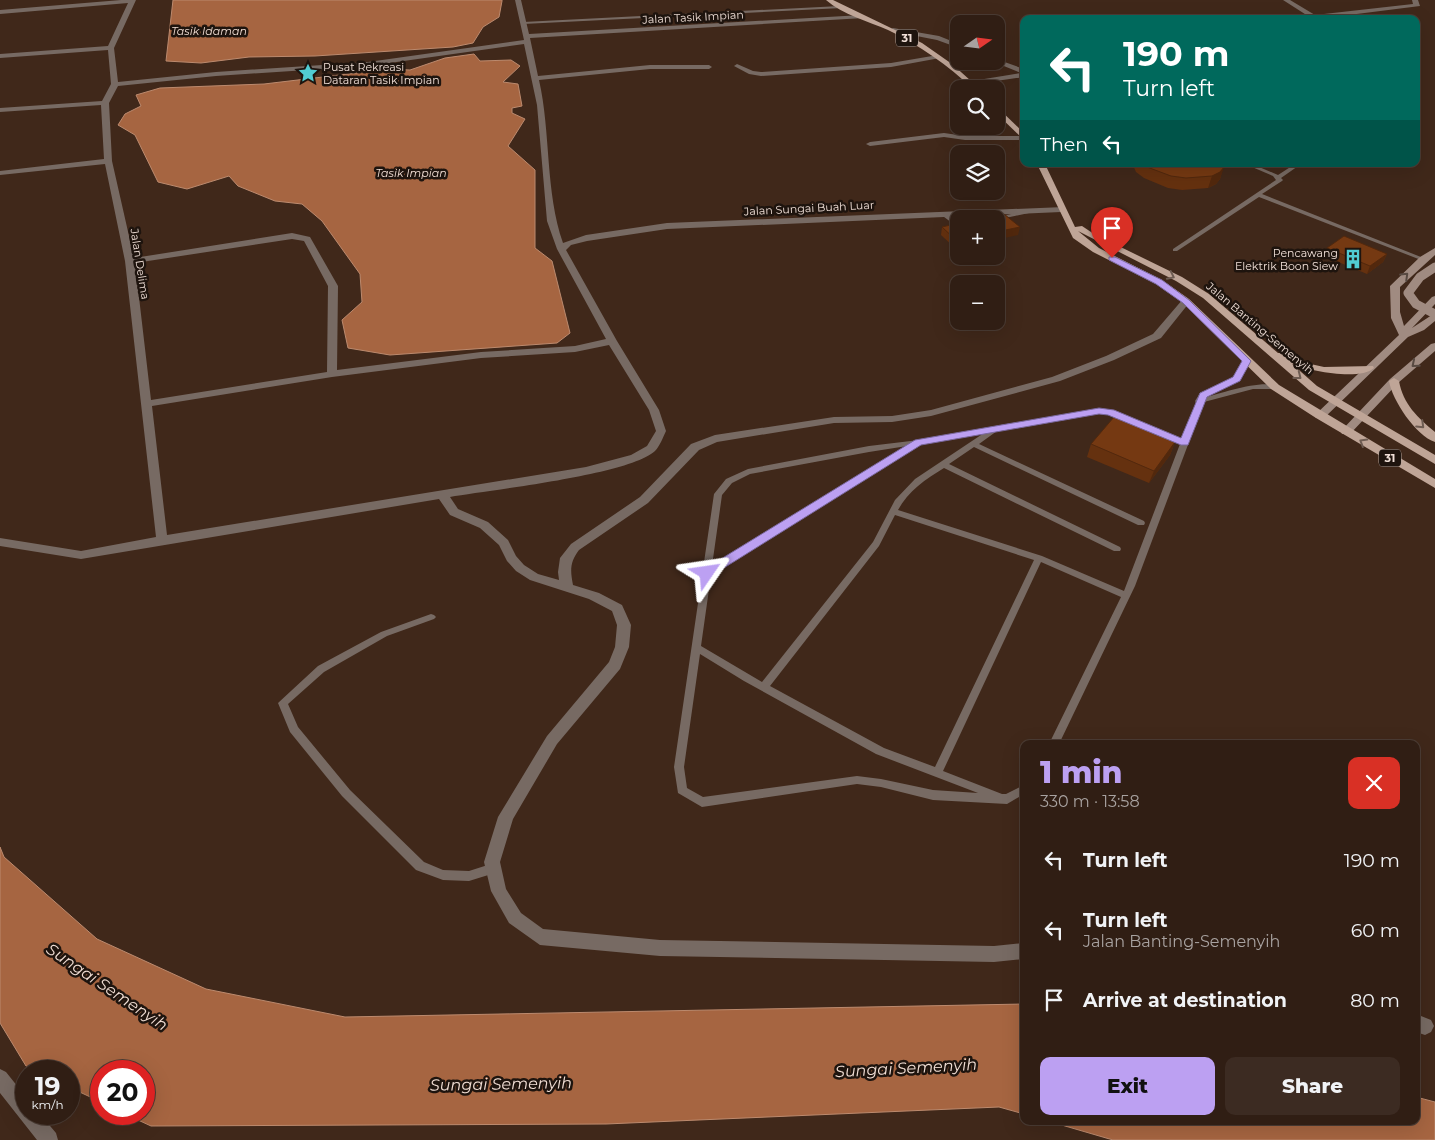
<!DOCTYPE html>
<html lang="en">
<head>
<meta charset="utf-8">
<style>
  :root { --surface:#301e14; --page:#3c2b22; --text:#f1f3f6; --muted:#a8a2a0; --line:#4b3c34; --accent:#bca0f2 }
  body { margin:0; font-family:Montserrat,sans-serif; background:var(--page); color:var(--text); height:100vh; display:flex; flex-direction:column; font-size:19px; white-space:nowrap }
  * { box-sizing:border-box; margin:0 }
  p { font-size:16px; color:var(--muted) }
  .icon { flex:none; width:28px; height:28px; fill:none; stroke:currentColor; stroke-width:2; stroke-linecap:round; stroke-linejoin:round }
  .map { position:relative; flex:1; overflow:hidden }
  .side { position:absolute; left:1020px; top:740px; width:400px; height:385px; display:flex; flex-direction:column; background:var(--surface); border-radius:10px; box-shadow:0 5px 20px #0002,0 0 0 1px var(--line) }
  .side>* { flex:none }
  .guide { position:absolute; left:1020px; top:15px; width:400px; height:152px; border-radius:10px; box-shadow:0 5px 20px #0002,0 0 0 1px var(--line); background:#00695c; color:#fff; overflow:hidden }
  .needle { width:32px; rotate:76deg }
  .controls { position:absolute; left:950px; top:15px; display:grid; gap:10px }
  .controls a { display:grid; place-items:center; width:55px; height:55px; border-radius:10px; background:var(--surface); box-shadow:0 5px 20px #0002,0 0 0 1px var(--line); font-size:25px }
  .speed { position:absolute; left:15px; top:1060px; display:flex; gap:10px; font-size:25px; font-weight:700; text-align:center }
  .speed>* { display:grid; place-content:center; width:65px; height:65px; border-radius:50%; background:var(--surface); box-shadow:0 5px 20px #0002,0 0 0 1px var(--line); line-height:1 }
  .speed small { font-size:12px; font-weight:400 }
  .speed .limit { border:8px solid #d22; background:#fff; color:#111 }
  .pin { position:absolute; display:grid; place-items:center; width:42px; height:42px; color:#fff; margin:-51px -21px; border-radius:50% 50% 50% 0; rotate:-45deg; box-shadow:0 0 5px #0007 }
  .pin .icon { rotate:45deg }
  .me { position:absolute; width:55px; margin:-28px; rotate:58deg; stroke-linejoin:round; filter:drop-shadow(0 0 4px #0008) }
  .turn { display:flex; align-items:center; gap:18px; height:105px; padding:0 20px; font-size:22px }
  .turn .icon { width:65px; height:65px; stroke-width:2.5 }
  .turn b { display:block; font-size:35px; line-height:42px }
  .then { display:flex; align-items:center; height:48px; padding:0 20px; background:#0003; gap:10px; font-size:19px }
  .round { display:grid; place-items:center; flex:none; width:52px; height:52px; border-radius:10px; background:var(--page) }
  .overview { display:flex; align-items:center; justify-content:space-between; height:85px; padding:0 20px }
  h1 { font-size:30px; font-weight:800; line-height:38px; color:var(--accent) }
  .action { display:flex; gap:10px; margin-top:auto; padding:10px 20px }
  .action a { flex:1; height:58px; border-radius:10px; background:var(--accent); color:#111; font-size:20px; font-weight:800; line-height:58px; text-align:center }
  .action a+a { background:var(--page); color:var(--text) }
  ul { padding:0; list-style:none }
  li { display:flex; align-items:center; gap:15px; height:70px; padding:0 20px }
  li div { flex:1 }
  li b { display:block; font-size:19px }
  li em { font-style:normal }
  .map>svg:first-child { display:block }
</style>
</head>
<body>
<div class="map">
<svg width="1435" height="1140" viewBox="0 0 1435 1140">
  <rect width="100%" height="100%" fill="#40281a"/>
  <!-- water -->
  <g fill="#a66541" stroke="#bc8a6e">
    <path d="M173 0H502V1L499 17 483 27 473 43 453 47 315 56 249 57 201 63 166 61Z"/>
    <path d="M474 54 480 61 511 60 520 66 503 82 518 84 522 106 512 108V113L525 119 508 146 535 170V248L552 261 570 333 557 343 390 355 348 348 342 320 362 302 360 274 322 221 302 204 275 201 238 186 229 176 187 189 158 182 135 135 118 125 125 114 141 106 136 95 160 88 264 84 390 69 410 70 445 58Z"/>
    <path d="M0 847 4 857 97 939 206 989 345 1017 1024 1004V1114L999 1107 606 1124 151 1126 125 1114H144V1071H101V1102L69 1087V1071H37L26 1066 0 1023Z"/>
    <path d="M1416 1097 1435 1102V1140H1113L1048 1121H1416Z"/>
  </g>
  <g fill="none" stroke-linecap="round" stroke-linejoin="round">
    <!-- lane -->
    <g fill="#776a63" fill-rule="evenodd">
      <path d="M840 6 842 8 523 24 521 23 523 22Z"/>
      <path d="M1245 164H1252L1278 175 1295 164H1301L1281 178 1283 180 1282 181 1262 194 1426 259 1421 260 1259 197 1177 251H1173V249L1276 180 1273 176Z"/>
      <path d="M1027 210 1030 212 1029 213 996 220V219H991Z"/>
      <path d="M940 212H944L959 223V228L940 214Z"/>
      <path d="M1244 359H1247L1251 361 1239 381 1206 397C1222 393 1265 378 1279 387L1275 389H1253L1204 402 1135 586 1059 744H1049L1121 597 1041 562 943 771 1002 794H1006L1024 785V794L1007 804 933 800 881 787 857 784 702 807 678 793 674 767 714 494 726 479 748 469 869 446 919 440 1099 409 1114 411 1182 439 1196 403 1195 401 1200 393 1233 378ZM1099 413 1109 415 1180 444 1124 591 1042 556 898 510C908 491 926 479 944 468L1114 551H1120L1121 549 1120 547 949 464 974 447 1138 525H1144L1145 523 1144 521 979 444 997 431ZM984 433 915 479 895 500 873 542 762 682 701 646 711 575 921 444ZM907 446 712 566 722 495 732 483 750 474 869 452ZM895 515 1034 560 935 767 884 748 770 686 879 546ZM700 654 744 681 876 754 978 793 933 790 881 779 857 776 703 797 687 788 684 767Z"/>
      <path d="M431 614 434 615 436 617 434 619 387 636 324 672 288 704 298 727 350 790 424 862 443 870 469 871 494 863 498 864 500 868 498 872 469 881 443 880 416 870 342 796 290 732 278 703 318 666 381 632Z"/>
    </g>
    <!-- street -->
    <g fill="#776a63" fill-rule="evenodd">
      <path d="M121 0H136L114 48 118 82 216 72 368 62 524 40 515 0H521L529 34 862 15 864 16V18L530 38 538 76 650 65H709L712 67 709 69H650L539 80C551 133 545 191 563 243L586 235 667 223 1064 207V211L1061 212 667 229 587 241 571 245 566 250 617 341 659 410 666 431C663 437 660 446 655 451 629 475 490 490 450 497L458 509 488 522 508 540 516 556 524 565 538 574 559 580 558 572 560 558 571 544 640 497 691 444 715 435 834 417 892 416 931 410 1052 377 1106 356 1153 334 1183 299H1189V303L1161 338 1114 360 1060 381 931 416 892 422 834 423 717 442 699 450 648 503 579 550C570 562 570 570 573 585L599 593 622 605 631 625 629 647 620 669 557 744 513 819 500 862 506 889 521 913 543 929 660 940 994 946 1024 943V959L994 962 660 956 540 945 509 923 491 891 484 862 498 817 547 736 609 662 615 647 617 625 612 611 589 599 530 580 516 571 507 561 499 545 480 528 450 515 439 499 81 559 0 546V538L81 551 156 537 125 261 105 164 0 175V171L104 159 101 105 0 112V108L102 101 111 84 108 50 0 58V54L108 46 128 3 0 14V10ZM524 44 537 105 547 221 557 249 606 339 575 346 481 352 337 370 338 286 310 237 292 233 134 258 112 161 109 103 118 86 216 76 368 66ZM292 239 304 241 328 286 327 372 151 400 135 263ZM609 345 649 410 656 431 647 446 631 455 586 467 167 535 152 406 332 377 481 358 575 352Z"/>
      <path d="M1283 0H1290L1315 15 1413 4 1412 0H1418L1420 6 1317 19H1295L1308 16Z"/>
      <path d="M893 28 939 36 959 44V48L937 40 891 31 890 30Z"/>
      <path d="M938 55 941 57 940 58 891 67 761 76 749 74 734 66 737 64 753 71 761 72 891 63Z"/>
      <path d="M996 59 1024 69V77L969 85 968 83 972 81 1021 73 994 62Z"/>
      <path d="M944 133 965 136H1024V140H965L944 137 870 146 866 144 870 142Z"/>
      <path d="M1416 1014 1431 1020 1434 1026 1431 1032 1425 1035 1416 1032Z"/>
      <path d="M0 1069 6 1072 26 1097V1114H40L56 1133 58 1140H37L0 1093Z"/>
    </g>
    <!-- secondary -->
    <g fill="#a08b81" fill-rule="evenodd">
      <path d="M1435 248V255L1400 287V312L1404 326 1432 297 1435 296V304L1412 328 1435 313V321L1424 330 1408 337 1324 418H1316L1315 416 1316 414 1399 335 1391 318 1390 286 1420 257Z"/>
      <path d="M1435 343V351L1398 383 1350 434H1342L1341 432 1342 430 1390 379 1431 344Z"/>
    </g>
    <!-- primary -->
    <g fill="#bfa597" fill-rule="evenodd">
      <path d="M826 0H833L922 43 952 64 980 89H973C948 65 919 45 888 30 868 21 843 15 826 0Z"/>
      <path d="M996 106 1024 133V140L996 113Z"/>
      <path d="M1037 164H1045L1075 227 1082 226 1094 234 1182 277 1209 294 1278 353H1285L1306 363 1324 367 1373 366 1374 368C1360 381 1309 371 1292 364L1317 386 1435 455V464L1309 390 1203 298 1176 281 1078 231 1099 248 1162 280 1189 299 1279 385 1435 479V488L1316 418 1271 389 1183 303 1156 284 1093 252 1073 238Z"/>
      <path d="M1394 378 1399 381C1403 404 1418 418 1435 432V442C1416 436 1392 400 1389 381Z"/>
    </g>
    <!-- secondary-bridge -->
    <path stroke="#a08b81" stroke-width="9" d="M1435 267 1420 277 1408 293 1416 304 1435 314"/>
  </g>
  <!-- wall -->
  <g fill="#65310f">
    <path d="M1134 164H1224L1220 179 1216 184 1208 188 1182 190 1168 188 1144 178 1136 172 1133 165Z"/>
    <path d="M959 223V248L956 249 941 235 942 227Z"/>
    <path d="M1327 248 1387 254 1383 262 1367 274 1324 256Z"/>
    <path d="M1175 442 1170 455 1149 483 1087 457 1091 444Z"/>
  </g>
  <!-- shaded-wall -->
  <g fill="#52280d">
    <path d="M1224 167 1220 179 1216 184 1208 188 1212 176Z"/>
    <path d="M1020 227 1018 235 996 240V232Z"/>
    <path d="M959 240V248L956 249 957 241Z"/>
    <path d="M1387 254 1383 262 1367 274 1370 266Z"/>
    <path d="M1175 442 1170 455 1149 483 1154 471Z"/>
  </g>
  <!-- building -->
  <g fill="#753912" stroke="#52280d">
    <path d="M1143 164H1224V167L1220 172 1212 176 1186 178 1171 176 1147 167Z"/>
    <path d="M1004 214 1020 227 996 232V219H979Z"/>
    <path d="M959 223V240L957 241 942 227Z"/>
    <path d="M1344 236 1387 254 1370 266 1327 248Z"/>
    <path d="M1114 417 1175 442 1154 471 1091 444Z"/>
  </g>
  <!-- one-way arrows -->
  <defs><path id="oneway-chevron" d="M-2-3.5L2.5 0L-2 3.5" fill="none" stroke-width="1.6" stroke-linecap="round" stroke-linejoin="round" transform="scale(1.25)"/></defs>
  <g stroke="#6e5c52">
    <use href="#oneway-chevron" transform="translate(1171 276) rotate(26)"/>
    <use href="#oneway-chevron" transform="translate(1298 376) rotate(38)"/>
    <use href="#oneway-chevron" transform="translate(1421 425) rotate(44)"/>
    <use href="#oneway-chevron" transform="translate(1363 442) rotate(-149)"/>
  </g>
  <g stroke="#584a42">
    <use href="#oneway-chevron" transform="translate(1405 276) rotate(-44)"/>
    <use href="#oneway-chevron" transform="translate(1415 364) rotate(140)"/>
  </g>
  <!-- route -->
  <path fill="#bca0f2" stroke="#7a689d" d="M1109 257H1115L1162 280 1189 300 1251 361 1240 381 1207 397 1188 445H1181L1108 415 1099 414 921 445 711 576H703L701 573 703 570 915 440 1099 408 1114 410 1181 438 1200 393 1233 377 1242 361 1183 303 1156 284 1109 260Z"/>
  <!-- icons -->
  <defs>
    <symbol id="sight-bare" viewBox="-9 -9 18 18"><path d="M0-6L1.8-2.2L6-1.7L2.9 1.2L3.7 5.4L0 3.3L-3.7 5.4L-2.9 1.2L-6-1.7L-1.8-2.2Z" fill="#51ccd2" stroke="#1e140e" stroke-width="2.5" paint-order="stroke"/></symbol>
    <symbol id="building-bare" viewBox="-9 -9 18 18"><path d="M-4-6H4V6H1V3H-1V6H-4ZM-2.5-4.3h1.7v1.8h-1.7ZM.8-4.3h1.7v1.8H.8ZM-2.5-1h1.7V.8h-1.7ZM.8-1h1.7V.8H.8Z" fill="#51ccd2" stroke="#1e140e" stroke-width="2.5" paint-order="stroke"/></symbol>
  </defs>
  <g fill-rule="evenodd">
    <use href="#sight-bare" x="294" y="59" width="28" height="28"/>
    <use href="#building-bare" x="1339" y="245" width="28" height="28"/>
  </g>
  <g text-anchor="middle" dominant-baseline="central" stroke-width="5" stroke-linejoin="round" paint-order="stroke">
    <!-- far-street labels -->
    <g font-size="11" fill="#f1e0d8" stroke="#1e140e">
      <text transform="translate(693 17) rotate(-3)">Jalan Tasik Impian</text>
      <text transform="translate(809 208) rotate(-3)">Jalan Sungai Buah Luar</text>
      <text transform="translate(140 264) rotate(81)">Jalan Delima</text>
      <text transform="translate(1260 328) rotate(40)">Jalan Banting-Semenyih</text>
    </g>
    <!-- far-water labels -->
    <g font-size="11" font-style="italic" fill="#f1ded4" stroke="#1e140e">
      <text x="209" y="31">Tasik Idaman</text>
      <text x="411" y="173">Tasik Impian</text>
    </g>
    <!-- shield labels -->
    <g fill="#1e140e" stroke="#b2a39b" stroke-width="1">
      <rect x="896" y="29.5" width="22" height="17" rx="4"/>
      <rect x="1379" y="449.5" width="22" height="17" rx="4"/>
    </g>
    <g font-size="11" font-weight="bold" fill="#f1e0d8">
      <text x="907" y="38">31</text>
      <text x="1390" y="458">31</text>
    </g>
    <!-- far-poi labels -->
    <g font-size="11" fill="#f1e0d8" stroke="#1e140e" text-anchor="start">
      <text x="323" y="67">Pusat Rekreasi<tspan x="323" dy="13">Dataran Tasik Impian</tspan></text>
      <text x="1338" y="253" text-anchor="end">Pencawang<tspan x="1338" dy="13">Elektrik Boon Siew</tspan></text>
    </g>
    <!-- near-water labels -->
    <g font-size="16" font-style="italic" fill="#f1ded4" stroke="#1e140e">
      <text transform="translate(107 987) rotate(34)">Sungai Semenyih</text>
      <text transform="translate(906 1068) rotate(-3)">Sungai Semenyih</text>
      <text transform="translate(501 1084) rotate(-1)">Sungai Semenyih</text>
    </g>
  </g>
</svg>
<div class="controls">
<a><svg class="needle" viewBox="-14 -14 28 28"><path d="M0-13l5 13h-10z" fill="#e53935"/><path d="M0 13l5-13h-10z" fill="#a8a2a0"/></svg></a>
<a><svg class="icon" aria-label="search" viewBox="0 0 24 24"><circle cx="10" cy="10" r="6"/><path d="M15 15l6 6"/></svg></a>
<a><svg class="icon" aria-label="layers" viewBox="0 0 24 24"><path d="M12 4l9 5-9 5-9-5zM3 14l9 5 9-5"/></svg></a>
<a>+</a>
<a>−</a>
</div>
<div class="speed"><div>19<small>km/h</small></div><div class="limit">20</div></div>
<div class="pin" style="left:1112px;top:258px;background:#d93025"><svg class="icon" aria-label="arrive" viewBox="0 0 24 24"><path d="M6 21V4h12l-3 4 3 4H6"/></svg></div>
<svg class="me" style="left:707px;top:573px" viewBox="-20 -20 40 40"><path d="M0-17L14 15 0 8-14 15z" fill="#bca0f2" stroke="#fff" stroke-width="4"/></svg>
<div class="guide">
<div class="turn"><svg class="icon" aria-label="left" viewBox="0 0 24 24"><path d="M17 20v-9H6M10 6l-5 5 5 5"/></svg><div><b>190 m</b>Turn left</div></div>
<div class="then">Then<svg class="icon" aria-label="left" viewBox="0 0 24 24"><path d="M17 20v-9H6M10 6l-5 5 5 5"/></svg></div>
</div>
<section class="side">
<div class="overview"><div><h1>1 min</h1><p>330 m · 13:58</p></div><a class="round" style="background:#d93025;color:#fff"><svg class="icon" aria-label="close" viewBox="0 0 24 24"><path d="M6 6l12 12M18 6L6 18"/></svg></a></div>
<ul>
<li><svg class="icon" aria-label="left" viewBox="0 0 24 24"><path d="M17 20v-9H6M10 6l-5 5 5 5"/></svg><div><b>Turn left</b></div><em>190 m</em></li>
<li><svg class="icon" aria-label="left" viewBox="0 0 24 24"><path d="M17 20v-9H6M10 6l-5 5 5 5"/></svg><div><b>Turn left</b><p>Jalan Banting-Semenyih</p></div><em>60 m</em></li>
<li><svg class="icon" aria-label="arrive" viewBox="0 0 24 24"><path d="M6 21V4h12l-3 4 3 4H6"/></svg><div><b>Arrive at destination</b></div><em>80 m</em></li>
</ul>
<div class="action"><a>Exit</a><a>Share</a></div>
</section>
</div>
</body>
</html>
